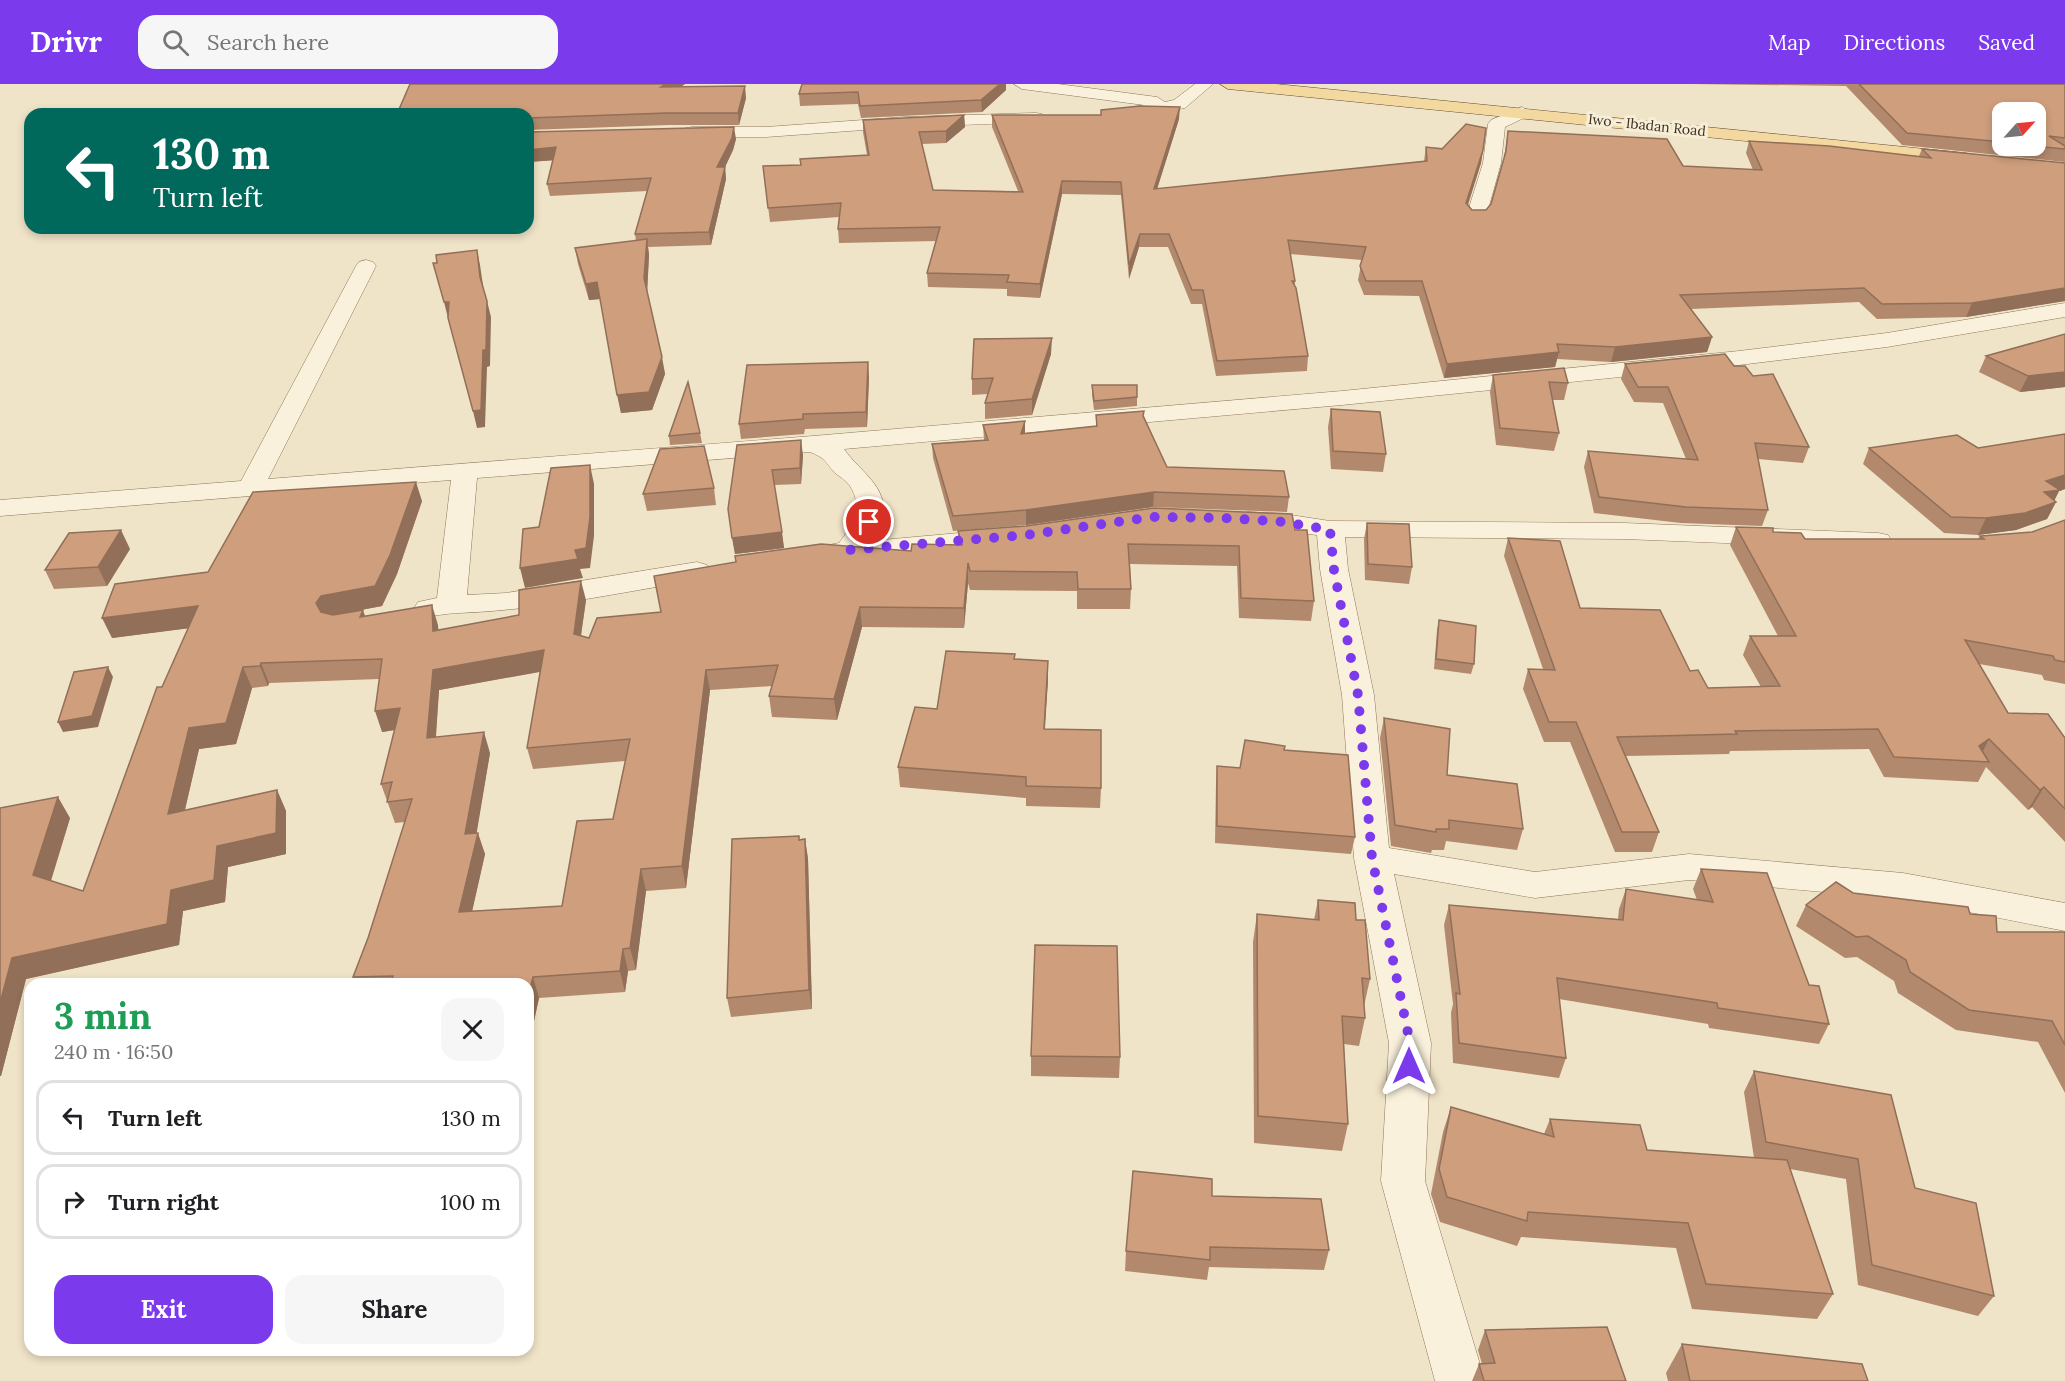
<!DOCTYPE html>
<html lang="en">
<head>
<meta charset="utf-8">
<style>
  :root { --surface:#fff; --page:#f6f6f6; --text:#202124; --muted:#757577; --line:#e0e0e0; --accent:#7c3aed }
  body { margin:0; font-family:Lora,serif; background:var(--page); color:var(--text); height:100vh; display:flex; flex-direction:column; font-size:22px; white-space:nowrap }
  * { box-sizing:border-box; margin:0 }
  p { font-size:20px; color:var(--muted) }
  .icon { flex:none; width:33px; height:33px; fill:none; stroke:currentColor; stroke-width:2; stroke-linecap:round; stroke-linejoin:round }
  .map { position:relative; flex:1; overflow:hidden }
  .panel { position:absolute; left:24px; top:894px; width:510px; height:378px; display:flex; flex-direction:column; background:var(--surface); border-radius:18px; box-shadow:0 3px 9px #0003 }
  .panel>* { flex:none }
  .guide { position:absolute; left:24px; top:24px; width:510px; height:126px; border-radius:18px; box-shadow:0 3px 9px #0003; background:#00695c; color:#fff; overflow:hidden }
  .needle { width:39px; rotate:63deg }
  .fabs { position:absolute; left:1992px; top:18px; display:grid; gap:12px }
  .fabs a { display:grid; place-items:center; width:54px; height:54px; border-radius:12px; background:var(--surface); box-shadow:0 3px 9px #0003; font-size:30px }
  .pin { position:absolute; display:grid; place-items:center; width:51px; height:51px; color:#fff; margin:-26px; border:3px solid #fff; border-radius:50%; box-shadow:0 2px 6px #0007 }
  .me { position:absolute; width:66px; margin:-33px; rotate:0deg; stroke-linejoin:round; filter:drop-shadow(0 0 4px #0008) }
  .turn { display:flex; align-items:center; gap:21px; height:126px; padding:0 30px; font-size:27px }
  .turn .icon { width:78px; height:78px; stroke-width:2.5 }
  .turn b { display:block; font-size:42px; line-height:51px }
  .round { display:grid; place-items:center; flex:none; width:63px; height:63px; border-radius:18px; background:var(--page) }
  .headline { display:flex; align-items:center; justify-content:space-between; height:102px; padding:0 30px }
  h1 { font-size:36px; font-weight:700; line-height:45px; color:#1e9e55 }
  .action { display:flex; gap:12px; margin-top:auto; padding:12px 30px }
  .action a { flex:1; height:69px; border-radius:18px; background:var(--accent); color:#fff; font-size:24px; font-weight:700; line-height:69px; text-align:center }
  .action a+a { background:var(--page); color:var(--text) }
  ul { padding:0; list-style:none }
  li { display:flex; align-items:center; gap:18px; height:75px; margin:0 12px 9px; padding:0 18px; border:3px solid var(--line); border-radius:18px }
  li div { flex:1 }
  li b { display:block; font-size:22px }
  li em { font-style:normal }
  header { display:flex; align-items:center; gap:36px; box-sizing:border-box; height:84px; padding:0 30px; background:var(--accent); color:#fff }
  header strong { font-size:28px }
  nav { display:flex; gap:33px; margin-inline-start:auto; font-size:21px }
  .search { width:420px; height:54px; background:var(--page); display:flex; align-items:center; gap:15px; box-sizing:border-box; padding:0 21px; border-radius:18px; color:var(--muted); font-size:22px }
  .map>svg:first-child { display:block }
</style>
</head>
<body>
<header>
<strong>Drivr</strong>
<div class="search"><svg class="icon" aria-label="search" viewBox="0 0 24 24"><circle cx="10" cy="10" r="6"/><path d="M15 15l6 6"/></svg>Search here</div>
<nav><a>Map</a><a>Directions</a><a>Saved</a></nav>
</header>
<div class="map">
<svg width="2065" height="1297" viewBox="0 0 2065 1297">
  <rect width="100%" height="100%" fill="#f0e4c8"/>
  <g fill="none" stroke-linecap="round" stroke-linejoin="round">
    <defs>
      <g id="minor">
        <path d="M1014 0H1058L1157 13 1165 18 1174 16 1195 0H1213L1185 24 1129 34 1121 29 1123 25 1144 21 1022 5Z"/>
        <path d="M1522 23 1530 28 1528 32 1505 43 1501 79 1486 133 1483 137H1469L1466 133 1483 79 1488 40 1491 36Z"/>
        <path d="M1036 29 1042 30 1044 34 1042 38 905 43 766 53H692L686 52 683 48 686 44 692 43H766L905 33Z"/>
        <path d="M366 176 373 178 376 182 268 395 813 352 1342 307 1739 267 1887 249 2065 219V233L1887 263 1739 281 1342 321 844 365C860 388 890 403 883 437 881 443 874 451 870 457L1004 445 1014 447 1018 453 1014 459 1004 461 828 477 818 475 814 469 818 463 839 459C852 442 864 424 850 402 847 397 840 393 835 389 824 377 827 375 810 368L477 394 467 511 506 509 697 478 707 481 711 487 707 493 697 496C618 509 539 526 459 529 445 529 433 534 418 530L414 524 418 518 437 514 451 396 0 432V416L241 397 356 182 359 178Z"/>
        <path d="M1249 428 1284 430 1330 437 1624 439 1878 449 1888 451 1892 457 1888 463 1878 465 1624 455 1345 453 1348 485 1374 611 1389 764 1535 788 1689 770 1903 789 2065 819V847L1903 815 1689 796 1535 814 1394 790 1431 959 1425 1097 1485 1297H1435L1381 1097 1389 959 1354 774 1342 611 1320 485 1317 451 1239 442 1235 436 1239 430Z"/>
      </g>
      <path id="major" d="M1220 0H1276L1965 69 1971 70 1974 74 1971 78 1965 79 1228 5Z"/>
    </defs>
    <!-- minor casing -->
    <use href="#minor" stroke="#8d765c" stroke-width="1"/>
    <!-- major casing -->
    <use href="#major" stroke="#5b4430" stroke-width="1"/>
    <!-- minor -->
    <use href="#minor" fill="#faf1dc" fill-rule="evenodd"/>
    <!-- major -->
    <use href="#major" fill="#f3d9a0" fill-rule="evenodd"/>
  </g>
  <!-- wall -->
  <g fill="#b2896c" fill-rule="evenodd">
    <path d="M410 0H685L680 3 746 14 739 41H669L528 46V30Z"/>
    <path d="M802 0H1006V6L982 28 861 34 858 20 800 22 799 10Z"/>
    <path d="M1691 0H2065V78L1902 61 1846 2ZM2002 28 2036 62H2002Z"/>
    <path d="M964 31 965 43 946 59 922 60 933 106 1018 107 992 43V31L1179 35 1157 105 1424 77 1426 63 1483 66 1481 79 1468 121 1472 126H1486L1491 120 1504 74 1508 47 1683 82 1753 86 1746 69 1749 57 1919 72 1922 65 2065 79V217L1966 233 1877 235 1859 218 1691 225 1712 253 1707 268 1611 278 1557 275 1555 283 1444 294 1419 212 1364 211 1358 196 1362 176 1290 170 1295 197V201L1308 272 1307 287 1216 292 1202 220H1191L1168 163H1139L1129 195 1121 111 1062 110 1040 214 1007 212V205L928 203 927 189 937 157 839 159 838 145 839 133 770 138 763 82 801 81 867 71 863 48V36Z"/>
    <path d="M528 48 736 55 733 66 725 83 726 95 711 161 648 163 649 171 647 207 665 290 652 326 621 329 600 215 589 216 578 180 575 164 636 157 635 150 647 107 550 112 547 100 553 76 528 78Z"/>
    <path d="M1051 270 1032 331 985 335V319L988 310 972 311V295Z"/>
    <path d="M1986 272 2065 303 2020 308 1979 288Z"/>
    <path d="M1625 280 1734 282 1809 363 1803 379 1758 375 1768 426 1762 442 1681 439 1594 429 1584 383 1588 367 1686 375 1663 319 1634 318 1621 295Z"/>
    <path d="M1493 291 1568 299 1564 316H1552L1559 349 1554 367 1496 361 1490 308Z"/>
    <path d="M869 293 867 343 805 345 804 350 741 355 739 340Z"/>
    <path d="M1092 301H1137V322L1094 326 1092 310Z"/>
    <path d="M1331 325 1386 370 1383 388 1331 385 1328 343Z"/>
    <path d="M1096 331 1144 332 1167 383 1289 413 1287 428 1153 423 1026 441 953 447 933 374 932 360 984 356 983 341 1025 337V349L1096 342Z"/>
    <path d="M700 349 702 359 670 361 669 352Z"/>
    <path d="M2065 350V405L2059 407 2054 417 2056 418 2047 435 2016 446 1978 451 1944 449 1863 380 1869 364H1978Z"/>
    <path d="M737 361 803 371 801 400 774 401 784 464 735 470 728 425Z"/>
    <path d="M714 404 716 421 647 427 643 410Z"/>
    <path d="M422 417 397 490 382 522 333 531 366 532 438 541V546L519 531 586 516 581 552 589 554 661 528 911 467 959 461 958 447 1295 446 1314 517 1311 537 1239 534 1237 482 1130 480 1131 505 1130 525H1077V507L970 506 968 499 964 544 862 543 837 636 772 633 769 612 772 602 710 606 686 804 646 807 636 886 628 887 625 908 539 914 528 964V900H356L353 893 368 854 405 738 395 739 381 700 395 646 382 648 379 595 269 599 268 602 252 604 236 660 199 665 185 726 277 706 286 727V770L228 783 225 818 183 827 179 861 26 895 1 992H0V724L70 734 51 797 83 807 162 603 188 544 112 554 208 488ZM540 588 527 664 533 685 625 677 613 735 562 822 472 827 485 770 476 749 490 669 436 654 439 606Z"/>
    <path d="M2065 436V600L2044 596 2042 591 1979 580 2008 629 2065 654V758L2032 723 2028 726 1986 683 1978 698 1884 693 1869 665 1730 667 1729 670 1626 672 1659 748 1652 768H1615L1570 658H1544L1523 605 1528 585H1543L1504 472 1508 454 1580 524 1690 587 1708 604 1761 603 1743 571 1750 552H1778L1730 461 1736 443 1773 448 1805 455H1978L1980 452 2032 448Z"/>
    <path d="M1367 439 1412 483 1409 500 1365 496 1364 455Z"/>
    <path d="M130 465 107 502 54 505 45 486Z"/>
    <path d="M1439 536 1474 580 1471 590 1434 585 1437 546Z"/>
    <path d="M1015 570V575L1048 577V596L1045 645 1101 704 1100 724 1026 722V714L900 703 898 683 937 625Z"/>
    <path d="M1384 634 1447 691 1523 745 1517 766 1446 757 1444 766H1432L1431 769 1391 762 1380 654Z"/>
    <path d="M1284 666 1355 753 1351 770 1215 759 1216 699 1217 682 1240 684Z"/>
    <path d="M799 752V756L805 755 808 775 812 925 731 933 727 914Z"/>
    <path d="M1701 785 1809 901 1829 940 1819 960 1709 944 1708 940 1559 915 1566 974 1559 994 1453 979 1451 929 1453 920 1444 841 1449 821 1618 835 1619 825 1626 805 1697 816 1693 805Z"/>
    <path d="M1853 809 1970 830 1997 848H2065V1009L2038 958 1956 946 1898 909 1894 897 1857 873 1845 874 1796 842 1806 821Z"/>
    <path d="M1318 816 1356 836 1370 895 1364 922 1365 934 1359 962 1344 960 1348 1040 1342 1067 1254 1059 1253 858 1257 830 1314 836Z"/>
    <path d="M1031 972 1120 973 1119 994 1031 992Z"/>
    <path d="M1754 987 1915 1104 1994 1212 1978 1232 1858 1201 1846 1095 1790 1085 1833 1210 1817 1235 1692 1225 1676 1164 1521 1153 1517 1162 1440 1138 1431 1110 1443 1048 1451 1023 1544 1050 1550 1035 1647 1066 1754 1074 1744 1008Z"/>
    <path d="M1212 1112 1329 1166 1324 1186 1209 1183 1207 1196 1125 1187 1126 1167Z"/>
    <path d="M1485 1246 1626 1297H1472L1479 1280H1482L1478 1266Z"/>
    <path d="M1682 1260 1868 1297H1668L1666 1289Z"/>
  </g>
  <!-- shaded-wall -->
  <g fill="#916f58">
    <path d="M666 0H685L663 15 661 3Z"/>
    <path d="M1000 0H1006V6L982 28 981 16Z"/>
    <path d="M745 2 746 14 739 41 738 29Z"/>
    <path d="M1180 23 1179 35 1153 118 1154 105Z"/>
    <path d="M964 31 965 43 946 59V47Z"/>
    <path d="M734 43 736 55 733 66 725 83 726 95 711 161 709 148 717 83Z"/>
    <path d="M556 63 558 76 528 78V66Z"/>
    <path d="M1483 66 1481 79 1464 132 1466 119Z"/>
    <path d="M1062 97V110L1040 214V200Z"/>
    <path d="M1140 150 1139 163 1129 195V181Z"/>
    <path d="M647 155 649 171 647 211 644 194Z"/>
    <path d="M477 166 480 181 484 208 480 193Z"/>
    <path d="M597 198 600 215 589 216 586 200Z"/>
    <path d="M2065 204V217L1966 233 1972 219Z"/>
    <path d="M487 217 491 233 490 282 487 283 485 343 477 344 473 327 483 266Z"/>
    <path d="M444 218H449L448 234Z"/>
    <path d="M1712 253 1707 268 1611 278 1615 263Z"/>
    <path d="M1052 254 1051 270 1032 331V315Z"/>
    <path d="M1559 268 1555 283 1444 294 1447 280Z"/>
    <path d="M662 273 665 290 652 326 621 329 617 311Z"/>
    <path d="M868 278 869 293 867 343 866 328Z"/>
    <path d="M2065 288V303L2020 308 2028 292Z"/>
    <path d="M1025 337V351L1021 350Z"/>
    <path d="M801 356 803 371 801 400 800 384Z"/>
    <path d="M590 381 594 400V452L590 484 580 485 583 494 525 504 520 484 575 466Z"/>
    <path d="M2065 391V405L2059 407 2053 419 2056 418 2047 435 2016 446 1978 451 1986 434 2046 397Z"/>
    <path d="M416 398 422 417 397 490 382 522 329 532 323 539 316 519Z"/>
    <path d="M1154 408 1153 423 1026 441V426Z"/>
    <path d="M121 446 130 465 107 502 98 483Z"/>
    <path d="M782 448 784 464 735 470 732 454Z"/>
    <path d="M968 479V499L964 544V524Z"/>
    <path d="M581 497 586 516 578 571 574 550Z"/>
    <path d="M432 521 438 541 440 567 433 547Z"/>
    <path d="M198 522 207 542 112 554 102 534Z"/>
    <path d="M860 523 862 543 837 636 834 615Z"/>
    <path d="M363 526 370 546 360 533Z"/>
    <path d="M544 566 549 586 439 606 434 675 427 654 433 586Z"/>
    <path d="M1048 577V596L1043 665 1044 645Z"/>
    <path d="M261 579 269 599 268 602 260 582Z"/>
    <path d="M108 583 113 593 98 643 63 648 58 638Z"/>
    <path d="M243 583 252 604 236 660 199 665 179 751 168 730 189 644Z"/>
    <path d="M706 586 710 606 686 804 682 782Z"/>
    <path d="M400 624 407 644 382 648 375 627Z"/>
    <path d="M484 648 490 669 473 771 465 750Z"/>
    <path d="M1989 655 1979 675V662Z"/>
    <path d="M2044 703 2032 723 2028 726 2040 706Z"/>
    <path d="M277 706 286 727V770L228 783 225 818 183 827 179 861 26 895 1 992H0V919L12 874 171 806Z"/>
    <path d="M58 713 70 734 46 812 33 791Z"/>
    <path d="M478 749 485 770 467 850 459 828Z"/>
    <path d="M805 755 808 775 812 925 809 906Z"/>
    <path d="M641 785 646 807 636 886 630 864Z"/>
    <path d="M623 865 628 887 625 908 620 887Z"/>
    <path d="M533 893 539 914 528 964V912Z"/>
  </g>
  <!-- building -->
  <g fill="#cf9f7d" stroke="#916f58" stroke-width="1.5" fill-rule="evenodd">
    <path d="M410 0H666L661 3 745 2 738 29H667L528 34V30H397Z"/>
    <path d="M802 0H1000L981 16 860 22 858 8 799 10Z"/>
    <path d="M1859 0H2065V54L2049 52 2065 62V65L2033 62H2036V28H2002V58L1907 49Z"/>
    <path d="M1140 22 1180 23 1154 105 1427 77 1426 63 1442 65 1466 40 1486 44 1483 66 1466 119 1472 126H1486L1491 120 1506 67 1508 47 1667 55 1683 82 1762 86 1749 57 1829 62 1931 74 1922 65 2065 79V204L1972 219 1882 220 1864 204 1680 211 1712 253 1615 263 1557 260 1559 268 1447 280 1422 197H1366L1360 182 1366 163 1288 156 1295 197H1292L1296 204 1308 272 1217 277 1203 206H1192L1169 150H1140L1129 181 1121 98 1062 97 1040 200 1007 198 1009 191 927 189 940 143 838 145 841 119 768 124 763 82 801 81 800 75 869 71 863 36 964 31 946 47 919 48 933 106 1023 108 992 31H1101V26Z"/>
    <path d="M734 43 732 54 717 83H725L709 148 635 150 651 94 547 100 556 63 528 66V48Z"/>
    <path d="M647 155 644 194 662 273 649 308 617 311 597 198 586 200 575 164Z"/>
    <path d="M477 166 480 193 487 217 486 266H483L481 326 473 327 448 234 449 218H444L433 179H437L436 171Z"/>
    <path d="M2065 250V288L2028 292 1986 272Z"/>
    <path d="M1052 254 1032 315 985 319 993 294 972 295 974 255Z"/>
    <path d="M1725 270 1734 282H1745L1753 292 1773 290 1809 363 1755 359 1768 426 1686 423 1599 413 1588 367 1698 376 1668 303H1638L1625 280Z"/>
    <path d="M868 278 866 328 803 330V335L739 340 747 281Z"/>
    <path d="M1564 284 1568 299 1549 298 1559 349 1500 344 1493 291Z"/>
    <path d="M688 298 700 349 669 352Z"/>
    <path d="M1092 301H1137V313L1094 317Z"/>
    <path d="M1331 325 1380 328 1386 370 1333 367Z"/>
    <path d="M1144 327 1143 332 1167 383 1284 387 1289 413 1154 408 1026 426 953 432 932 360 988 356 983 341 1025 337 1021 350 1097 342 1096 331Z"/>
    <path d="M2065 350V391L2046 397 2060 406 2044 408 2056 418 2025 429 1986 434 1951 433 1869 364 1957 351 1978 364Z"/>
    <path d="M801 356 800 384 772 386 782 448 732 454 728 425 737 361Z"/>
    <path d="M704 362 714 404 643 410 660 365Z"/>
    <path d="M590 381V433L586 464 575 466 578 475 520 484 523 445 539 443 551 384Z"/>
    <path d="M416 398 390 471 375 502 321 512 316 519 321 528 333 531 363 526 360 533 432 521 433 547 519 531V506L581 497 574 550 589 554 597 534 661 528 654 492 736 478 735 472 821 460 911 467 912 460 962 461 958 447 1026 442 1154 424 1292 430 1295 446H1307L1314 517 1241 514 1239 462 1128 460 1131 505H1078L1077 488 970 487 968 479 964 524 860 523 834 615 769 612 778 581 706 586 682 782 641 785 630 864 623 865 620 887 533 893 528 912V900H391L393 892 353 893 368 854 412 715 387 718 392 698 381 700 400 624 375 627 382 575 261 579 260 582 243 583 226 639 189 644 168 730 277 706 276 749 217 762 214 796 171 806 167 840 12 874 0 919V724L58 713 33 791 83 807 157 603H162L198 522 102 534 115 500 208 488 253 408ZM544 566 527 664 630 655 613 735 577 737 562 822 459 828 478 749 465 750 484 648 427 654 433 586Z"/>
    <path d="M2065 436V578L2055 576 2053 572 1965 556 2008 629 2048 630 2065 654V725L2044 703 2040 706 1989 655 1979 662 1989 678 1894 673 1878 645 1735 647 1737 650 1617 653 1659 748H1622L1576 638H1549L1528 585 1555 586 1508 454 1560 457 1580 524 1660 526 1690 587 1698 586 1708 604 1780 602 1750 552H1796L1736 443 1773 444V448L1801 449 1805 455H1984L1980 452 2032 448Z"/>
    <path d="M1367 439 1409 440 1412 483 1368 480Z"/>
    <path d="M121 446 98 483 45 486 69 449Z"/>
    <path d="M1439 536 1476 542 1474 580 1436 575Z"/>
    <path d="M946 567 1015 570 1014 575 1048 577 1044 645 1101 646V704L1026 702V693L898 683 915 623 937 625Z"/>
    <path d="M108 583 92 632 58 638 74 588Z"/>
    <path d="M1384 634 1450 645 1447 691 1517 700 1523 745 1449 736V745H1436V748L1395 741Z"/>
    <path d="M1245 656 1285 662 1284 666 1348 671 1355 753 1217 742V682L1240 684Z"/>
    <path d="M799 752V756L805 755 809 906 727 914 732 755Z"/>
    <path d="M1701 785 1767 789 1809 901 1819 902 1829 940 1718 924 1717 919 1557 894 1566 974 1459 959 1456 909 1460 910 1449 821 1623 836 1626 805 1713 818Z"/>
    <path d="M1836 798 1853 809 1968 823 1970 830 1996 832 1997 848H2065V961L2052 937 1969 926 1910 888 1906 876 1868 852 1856 853 1806 821Z"/>
    <path d="M1318 816 1355 819 1356 836H1365L1370 895 1362 894 1365 934 1342 932 1348 1040 1258 1032 1257 830 1319 836Z"/>
    <path d="M1035 861 1117 862 1120 973 1031 972Z"/>
    <path d="M1754 987 1891 1011 1915 1104 1976 1119 1994 1212 1872 1181 1858 1075 1766 1058Z"/>
    <path d="M1451 1023 1554 1053 1550 1035 1640 1041 1647 1066 1787 1076 1833 1210 1706 1200 1688 1139 1528 1128 1527 1137 1447 1113 1439 1085Z"/>
    <path d="M1133 1087 1212 1095V1112L1321 1115 1329 1166 1210 1163V1176L1126 1167Z"/>
    <path d="M1607 1243 1626 1297H1484L1479 1280 1495 1279 1485 1246Z"/>
    <path d="M1682 1260 1862 1280 1868 1297H1690Z"/>
  </g>
  <g fill="none" stroke-linecap="round" stroke-linejoin="round">
    <!-- route -->
    <path stroke="#7c3aed" stroke-width="10" stroke-dasharray="0 18" d="M869 438 849 466 1026 451 1152 433 1224 434 1284 438 1330 446 1334 486 1358 611 1372 774 1410 959 1409 982"/>
  </g>
  <g text-anchor="middle" dominant-baseline="central" stroke-width="6" stroke-linejoin="round" paint-order="stroke">
    <!-- far-street labels -->
    <g font-size="14" fill="#3d2e20" stroke="#f7eed8">
      <text transform="translate(1647 41) rotate(6)">Iwo - Ibadan Road</text>
    </g>
  </g>
</svg>
<div class="fabs">
<a><svg class="needle" viewBox="-14 -14 28 28"><path d="M0-13l5 13h-10z" fill="#e53935"/><path d="M0 13l5-13h-10z" fill="#757577"/></svg></a>
</div>
<div class="pin" style="left:869px;top:438px;background:#d93025"><svg class="icon" aria-label="arrive" viewBox="0 0 24 24"><path d="M6 21V4h12l-3 4 3 4H6"/></svg></div>
<svg class="me" style="left:1409px;top:982px" viewBox="-20 -20 40 40"><path d="M0-17L14 15 0 8-14 15z" fill="#7c3aed" stroke="#fff" stroke-width="4"/></svg>
<div class="guide">
<div class="turn"><svg class="icon" aria-label="left" viewBox="0 0 24 24"><path d="M17 20v-9H6M10 6l-5 5 5 5"/></svg><div><b>130 m</b>Turn left</div></div>
</div>
<section class="panel">
<div class="headline"><div><h1>3 min</h1><p>240 m · 16:50</p></div><a class="round"><svg class="icon" aria-label="close" viewBox="0 0 24 24"><path d="M6 6l12 12M18 6L6 18"/></svg></a></div>
<ul>
<li><svg class="icon" aria-label="left" viewBox="0 0 24 24"><path d="M17 20v-9H6M10 6l-5 5 5 5"/></svg><div><b>Turn left</b></div><em>130 m</em></li>
<li><svg class="icon" aria-label="right" viewBox="0 0 24 24"><path d="M7 20v-9h11M14 6l5 5-5 5"/></svg><div><b>Turn right</b></div><em>100 m</em></li>
</ul>
<div class="action"><a>Exit</a><a>Share</a></div>
</section>
</div>
</body>
</html>
